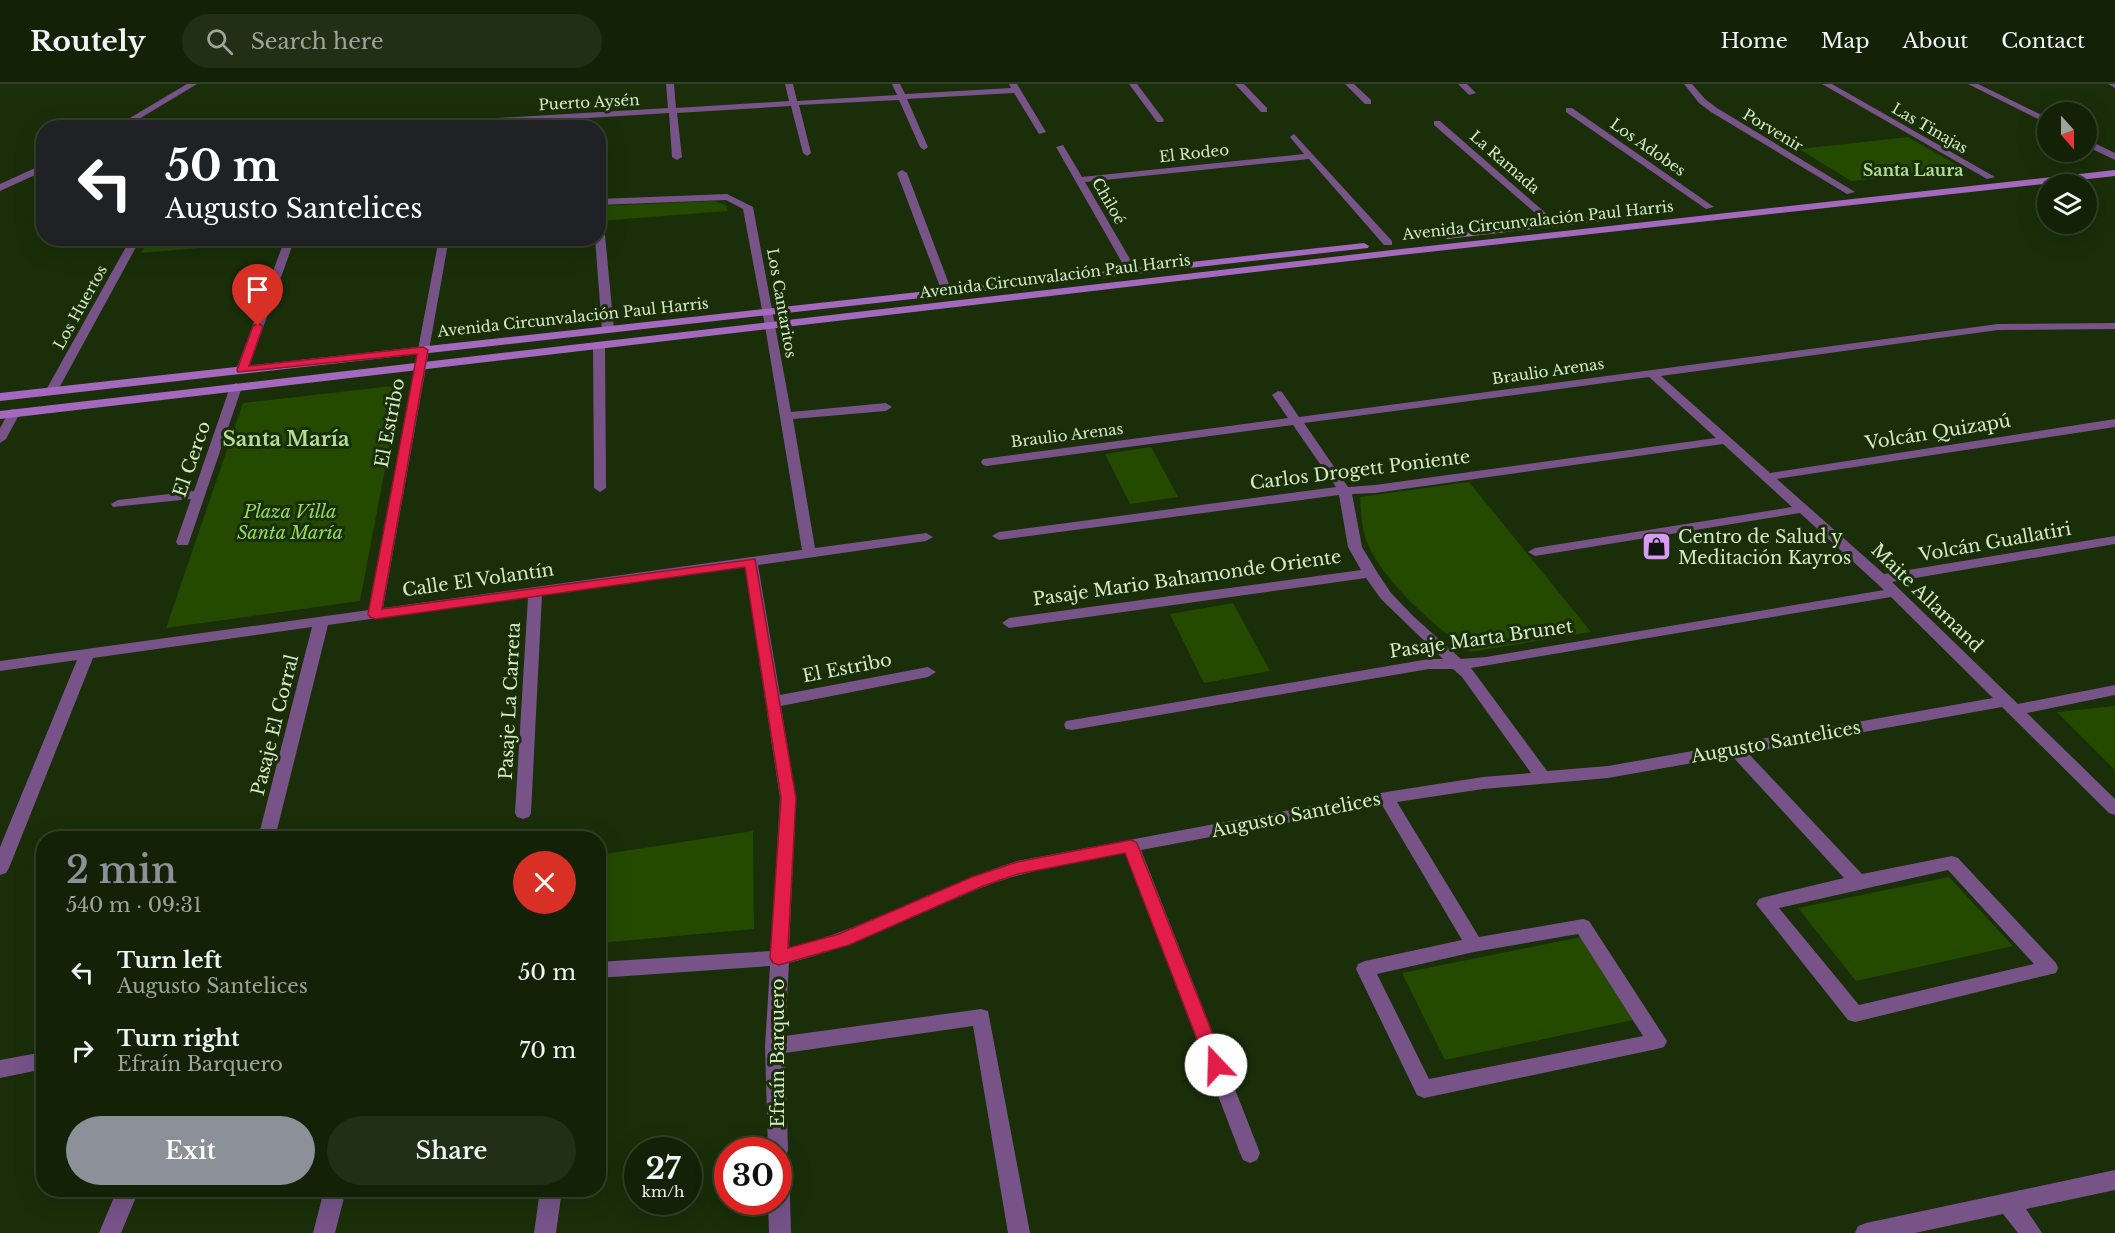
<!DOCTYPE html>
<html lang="en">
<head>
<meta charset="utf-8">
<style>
  :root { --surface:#132207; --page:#202f15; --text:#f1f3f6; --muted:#9da49b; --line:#323f28; --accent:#8c9099 }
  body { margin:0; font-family:"Libre Baskerville",serif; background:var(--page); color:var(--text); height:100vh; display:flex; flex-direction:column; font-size:22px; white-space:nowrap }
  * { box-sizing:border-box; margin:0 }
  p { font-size:20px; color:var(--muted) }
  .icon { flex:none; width:33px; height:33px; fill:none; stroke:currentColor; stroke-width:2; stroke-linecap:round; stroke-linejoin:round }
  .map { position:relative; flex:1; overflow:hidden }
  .sheet { position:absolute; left:36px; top:747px; width:570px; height:366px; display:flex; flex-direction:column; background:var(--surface); border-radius:24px; box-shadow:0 6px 24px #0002,0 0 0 2px var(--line) }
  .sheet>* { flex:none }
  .banner { position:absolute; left:36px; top:36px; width:570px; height:126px; border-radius:24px; box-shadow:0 6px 24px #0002,0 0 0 2px var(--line); background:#202124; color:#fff; overflow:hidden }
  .needle { width:39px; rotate:159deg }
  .controls { position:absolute; left:2037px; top:18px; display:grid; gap:12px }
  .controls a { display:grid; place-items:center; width:60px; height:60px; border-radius:50%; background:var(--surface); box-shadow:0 6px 24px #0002,0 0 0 2px var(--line); font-size:30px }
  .speed { position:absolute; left:624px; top:1053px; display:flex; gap:12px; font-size:30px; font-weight:700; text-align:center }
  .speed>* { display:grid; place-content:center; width:78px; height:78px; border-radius:50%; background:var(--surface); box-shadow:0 6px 24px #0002,0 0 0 2px var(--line); line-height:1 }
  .speed small { font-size:15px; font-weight:400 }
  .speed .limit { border:9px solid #d22; background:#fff; color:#111 }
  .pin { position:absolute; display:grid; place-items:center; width:51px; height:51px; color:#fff; margin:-62px -26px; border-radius:50% 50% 50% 0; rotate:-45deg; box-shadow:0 0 6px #0007 }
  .pin .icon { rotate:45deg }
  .me { position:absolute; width:66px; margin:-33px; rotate:339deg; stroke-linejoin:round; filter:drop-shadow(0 0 4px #0008) }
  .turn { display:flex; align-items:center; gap:21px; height:126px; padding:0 30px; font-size:27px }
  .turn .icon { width:78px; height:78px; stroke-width:2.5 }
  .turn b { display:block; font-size:42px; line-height:51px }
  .round { display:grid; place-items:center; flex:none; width:63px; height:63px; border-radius:32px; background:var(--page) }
  .summary { display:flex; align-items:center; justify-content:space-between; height:102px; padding:0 30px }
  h1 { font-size:36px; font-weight:600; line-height:45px; color:var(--accent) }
  .cta { display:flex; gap:12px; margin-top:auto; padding:12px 30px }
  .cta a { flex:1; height:69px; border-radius:36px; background:var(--accent); color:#fff; font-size:24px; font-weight:600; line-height:69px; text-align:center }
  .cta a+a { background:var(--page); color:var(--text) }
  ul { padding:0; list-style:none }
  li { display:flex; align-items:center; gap:18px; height:78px; padding:0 30px }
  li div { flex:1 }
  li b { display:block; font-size:22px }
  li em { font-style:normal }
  header { display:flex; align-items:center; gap:36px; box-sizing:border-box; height:84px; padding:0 30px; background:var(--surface); border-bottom:2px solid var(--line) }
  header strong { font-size:28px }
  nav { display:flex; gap:33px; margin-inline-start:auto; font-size:21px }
  .search { width:420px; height:54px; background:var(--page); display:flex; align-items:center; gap:15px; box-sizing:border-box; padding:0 21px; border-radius:33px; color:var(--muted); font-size:22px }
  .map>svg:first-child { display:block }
</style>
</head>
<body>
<header>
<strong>Routely</strong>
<div class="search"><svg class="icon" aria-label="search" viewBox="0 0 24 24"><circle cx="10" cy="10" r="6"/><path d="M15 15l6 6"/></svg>Search here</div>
<nav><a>Home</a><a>Map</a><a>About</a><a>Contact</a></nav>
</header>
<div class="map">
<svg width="2115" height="1149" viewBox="0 0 2115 1149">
  <rect width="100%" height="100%" fill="#192e09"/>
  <!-- green -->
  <g fill="#244a00">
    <path d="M1908 53 1964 85 1851 97 1799 65Z"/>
    <path d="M714 117 726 121 728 127 599 137V122Z"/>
    <path d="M149 155H307L141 169Z"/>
    <path d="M401 301 360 517 166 544 243 319Z"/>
    <path d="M1151 363 1178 413 1130 420 1105 370Z"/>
    <path d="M1469 398 1591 548 1470 568C1436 543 1375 492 1364 449 1361 438 1361 424 1360 413Z"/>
    <path d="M1233 519 1270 587 1204 599 1170 530Z"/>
    <path d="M2115 622V686L2057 628Z"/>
    <path d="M753 747 754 845 599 859V771Z"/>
    <path d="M1949 793 2013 862 1856 897 1798 824Z"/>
    <path d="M1581 853 1633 936 1445 976 1402 889Z"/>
  </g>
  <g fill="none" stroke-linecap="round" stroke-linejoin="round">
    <!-- minor -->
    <g fill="#775388" fill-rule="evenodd">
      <path d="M666 0H674L676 24 789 17 785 0H793L797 17 897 11 892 0H900L905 10 1011 4 1009 0H1017L1046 48 1039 50 1014 9 907 15 928 63 924 66 920 63 899 16 799 21 811 69 807 72 803 69 791 22 677 29 682 73 677 76 672 73 669 29 430 44H374L378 41 668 24Z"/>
      <path d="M1129 0H1137L1164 36 1163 38H1157Z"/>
      <path d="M1235 0H1244L1267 24V28H1261Z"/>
      <path d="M1345 0H1354L1371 16V20H1365Z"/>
      <path d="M1458 0H1467L1476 9 1469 11Z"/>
      <path d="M1684 0H1692L1705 15 1717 24 1855 108 1847 110 1711 28 1699 19Z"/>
      <path d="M1822 0H1832L1995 93 1987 95Z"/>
      <path d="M1968 0H1978L2048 34V40Z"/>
      <path d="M2108 0H2115V4Z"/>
      <path d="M1566 24H1572L1714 123 1706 125 1566 28Z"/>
      <path d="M1434 37H1440L1556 138V142H1550L1434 41Z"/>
      <path d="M1294 50 1392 157V161H1384L1309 75 1085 98 1137 187 1128 189 1056 63 1063 61 1082 93 1304 70 1290 53Z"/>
      <path d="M2086 55 2115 69V76L2086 62Z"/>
      <path d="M902 86 907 89 952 208 951 210H943L942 208 897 89Z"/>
      <path d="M727 110 753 123 791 328 886 319 892 323 886 327 793 335 815 464 926 449 933 453 926 457 758 481 780 611 928 583 936 588 928 593 781 622 796 714 789 864C868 844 939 802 1017 777L1386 708 1483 693 1531 689 1462 593 1453 585H1429L1072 646 1066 645 1064 641 1066 637 1072 636 1429 575H1443L1381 515 1366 494 1009 544 1002 539 1009 534 1361 486 1348 463 1339 411 999 456 992 452 999 448 1336 403 1293 341 987 382 983 381 981 378 983 375 1288 334 1272 311 1278 307 1282 308 1299 333 1998 240 2115 239V245L1998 246 1661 292 1770 389 2115 335V343L1777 395 1884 490 2115 452V460L1892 498 2018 620 2115 601V611L2027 629 2115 715V731L2109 729 2002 623 1748 669 1862 790 1952 772 1958 774 2056 879 2058 884 2056 889 1855 938 1848 936 1756 820 1759 815 1765 813 1844 794 1732 672 1608 694 1483 705 1397 718 1479 853 1583 835 1589 837 1667 957 1664 963 1657 965 1424 1014 1417 1011 1356 885 1358 880 1365 877 1462 856 1382 721 1141 766 1260 1069 1257 1076 1250 1079 1243 1076 1240 1069 1125 769C1078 778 1031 785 986 802 919 826 858 862 789 879L785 952 981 925 988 927 1030 1149H1008L973 942 785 969 788 1066 786 1072 789 1079 791 1149H769L768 1118H778V1066H768L765 962 770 882 598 894V878L771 867 780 714 745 482 542 511 531 729 529 733 523 735 517 733 515 729 528 513 328 541 275 754H258L312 543 93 574 9 784 6 789 0 791V763L77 576 0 587V577L369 526 439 154H449L383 524 802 466 765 242 743 125 726 116 598 121V115ZM1649 293 1716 354 1375 401 1348 403 1304 339ZM1723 360 1792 423 1535 464 1528 468 1535 472 1800 429 1884 506 1486 573 1461 575 1413 532 1391 509 1377 488 1362 463 1352 410 1375 409ZM1891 513 1993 614 1608 682 1547 687 1471 584ZM1948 786 2034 880 1859 921 1779 824ZM1578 850 1643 952 1429 995 1377 890 1474 868Z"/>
      <path d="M598 148 605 151 614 246 608 249 602 246 595 154H598Z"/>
      <path d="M131 154H141L58 306 52 310 48 309 46 306Z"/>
      <path d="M295 154 248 286 242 289 238 288 236 286 285 155Z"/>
      <path d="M599 259 605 262 606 404 600 408 594 404 593 262Z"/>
      <path d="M236 299 242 303 188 461H178L176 458 191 415 113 423 111 420 118 416 194 407 230 303Z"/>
      <path d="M14 325 20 329 6 355 0 359V344L10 326Z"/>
      <path d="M44 968V985L0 994V976Z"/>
      <path d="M2115 1086V1106L2026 1125 2042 1149H2018L2003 1130 1915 1149H1855L1858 1142 1866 1139Z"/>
      <path d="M117 1106H139L121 1149H99Z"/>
      <path d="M324 1106H346L335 1149H313Z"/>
      <path d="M540 1106H562L556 1149H534Z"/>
    </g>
    <!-- tertiary -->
    <g fill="#775388" fill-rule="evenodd">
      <path d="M187 0H197L124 44H113Z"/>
      <path d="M44 80V87L0 107V100Z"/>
    </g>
    <!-- secondary -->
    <g fill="#a469bf" fill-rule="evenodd">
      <path d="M2115 86V92L1401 171 0 335V327L1401 165Z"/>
      <path d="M1608 131 1613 134 1611 136 1447 155 1442 152 1447 149Z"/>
      <path d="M1364 159 1369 162 1368 164 0 317V309Z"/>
    </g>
  </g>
  <!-- route -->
  <path fill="#e11d48" stroke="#92132f" stroke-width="1.5" d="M258 239 263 242 249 282 423 263 428 266 382 525 755 475 796 714 788 864 839 850 972 793 1017 778 1131 756 1136 758 1138 762 1225 981 1222 987 1216 989 1210 987 1207 981 1125 769 1018 790 983 802 849 861 779 881 773 879 770 874 781 714 745 483 375 535 370 533 368 530 417 270 238 288 237 286 253 242Z"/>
  <!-- icons -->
  <defs>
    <symbol id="shop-square" viewBox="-11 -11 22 22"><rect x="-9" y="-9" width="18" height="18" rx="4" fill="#d99af7" stroke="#192e09"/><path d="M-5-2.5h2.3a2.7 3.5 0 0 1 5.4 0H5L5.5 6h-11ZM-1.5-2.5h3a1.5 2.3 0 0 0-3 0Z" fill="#111"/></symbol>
  </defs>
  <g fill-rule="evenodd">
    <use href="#shop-square" x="1640" y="446" width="33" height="33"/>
  </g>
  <g text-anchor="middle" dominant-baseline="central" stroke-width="6" stroke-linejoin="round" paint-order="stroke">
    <!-- far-street labels -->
    <g font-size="15" fill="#d4ebc7" stroke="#192e09">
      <text transform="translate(589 18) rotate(-3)">Puerto Aysén</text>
      <text transform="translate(1930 44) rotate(30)">Las Tinajas</text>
      <text transform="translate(1773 46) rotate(31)">Porvenir</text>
      <text transform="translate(1648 63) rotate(35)">Los Adobes</text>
      <text transform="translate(1194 69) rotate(-6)">El Rodeo</text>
      <text transform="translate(1505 78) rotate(41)">La Ramada</text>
      <text transform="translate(1109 117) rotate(60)">Chiloé</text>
      <text transform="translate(1538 136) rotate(-6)">Avenida Circunvalación Paul Harris</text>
      <text transform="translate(1055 192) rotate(-7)">Avenida Circunvalación Paul Harris</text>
      <text transform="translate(782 219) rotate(80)">Los Cantaritos</text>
      <text transform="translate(80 223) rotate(-61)">Los Huertos</text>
      <text transform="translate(573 233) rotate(-6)">Avenida Circunvalación Paul Harris</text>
      <text transform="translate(1548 287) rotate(-8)">Braulio Arenas</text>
      <text transform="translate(1067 351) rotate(-7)">Braulio Arenas</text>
    </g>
    <!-- far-neighbourhood labels -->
    <g font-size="16" font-weight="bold" fill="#b1df96" stroke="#192e09">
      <text x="1913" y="86">Santa Laura</text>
    </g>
    <!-- street labels -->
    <g font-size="18" fill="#d4ebc7" stroke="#192e09">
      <text transform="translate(390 339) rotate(-79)">El Estribo</text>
      <text transform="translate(1938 348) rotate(-9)">Volcán Quizapú</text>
      <text transform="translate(192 375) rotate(-71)">El Cerco</text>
      <text transform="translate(1360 386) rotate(-7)">Carlos Drogett Poniente</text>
      <text transform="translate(1995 458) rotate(-10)">Volcán Guallatiri</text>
      <text transform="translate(1187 494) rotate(-8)">Pasaje Mario Bahamonde Oriente</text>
      <text transform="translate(478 496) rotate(-8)">Calle El Volantín</text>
      <text transform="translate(1927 514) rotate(44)">Maite Allamand</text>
      <text transform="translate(1481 555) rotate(-8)">Pasaje Marta Brunet</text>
      <text transform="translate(847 584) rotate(-11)">El Estribo</text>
      <text transform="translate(510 617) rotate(-87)">Pasaje La Carreta</text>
      <text transform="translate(275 641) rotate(-76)">Pasaje El Corral</text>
      <text transform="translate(1776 658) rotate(-10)">Augusto Santelices</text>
      <text transform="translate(1296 731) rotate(-11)">Augusto Santelices</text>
      <text transform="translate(778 969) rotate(-90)">Efraín Barquero</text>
    </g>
    <!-- park labels -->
    <g font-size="18" font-style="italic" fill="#92dc5f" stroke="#192e09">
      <text x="290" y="428">Plaza Villa<tspan x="290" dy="21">Santa María</tspan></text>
    </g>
    <!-- poi labels -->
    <g font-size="18" fill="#d4ebc7" stroke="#192e09" text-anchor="start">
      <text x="1678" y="453">Centro de Salud y<tspan x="1678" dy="21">Meditación Kayros</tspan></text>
    </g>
    <!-- neighbourhood labels -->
    <g font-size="20" font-weight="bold" fill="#b1df96" stroke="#192e09">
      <text x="286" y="355">Santa María</text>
    </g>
  </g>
</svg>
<div class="controls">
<a><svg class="needle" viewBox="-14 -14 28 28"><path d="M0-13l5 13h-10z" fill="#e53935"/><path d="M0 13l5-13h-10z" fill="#9da49b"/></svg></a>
<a><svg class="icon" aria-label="layers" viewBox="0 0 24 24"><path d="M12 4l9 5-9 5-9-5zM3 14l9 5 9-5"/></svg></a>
</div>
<div class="speed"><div>27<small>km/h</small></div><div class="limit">30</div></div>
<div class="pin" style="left:258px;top:242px;background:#d93025"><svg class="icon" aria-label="arrive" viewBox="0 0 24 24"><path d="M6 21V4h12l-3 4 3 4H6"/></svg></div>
<svg class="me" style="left:1216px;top:981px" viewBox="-20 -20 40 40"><circle r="19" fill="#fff"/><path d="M0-13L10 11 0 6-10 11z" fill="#e11d48"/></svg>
<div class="banner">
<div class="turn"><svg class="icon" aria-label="left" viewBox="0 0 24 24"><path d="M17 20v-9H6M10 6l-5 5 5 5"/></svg><div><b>50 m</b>Augusto Santelices</div></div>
</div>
<section class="sheet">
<div class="summary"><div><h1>2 min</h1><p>540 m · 09:31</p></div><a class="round" style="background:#d93025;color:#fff"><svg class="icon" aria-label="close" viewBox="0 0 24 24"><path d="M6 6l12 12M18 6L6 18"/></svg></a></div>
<ul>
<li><svg class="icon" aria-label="left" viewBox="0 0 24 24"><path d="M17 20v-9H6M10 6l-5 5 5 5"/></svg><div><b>Turn left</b><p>Augusto Santelices</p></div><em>50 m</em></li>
<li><svg class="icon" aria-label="right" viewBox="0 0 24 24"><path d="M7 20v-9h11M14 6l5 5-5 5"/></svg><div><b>Turn right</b><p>Efraín Barquero</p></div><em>70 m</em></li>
</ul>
<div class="cta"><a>Exit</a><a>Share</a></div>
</section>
</div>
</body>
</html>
